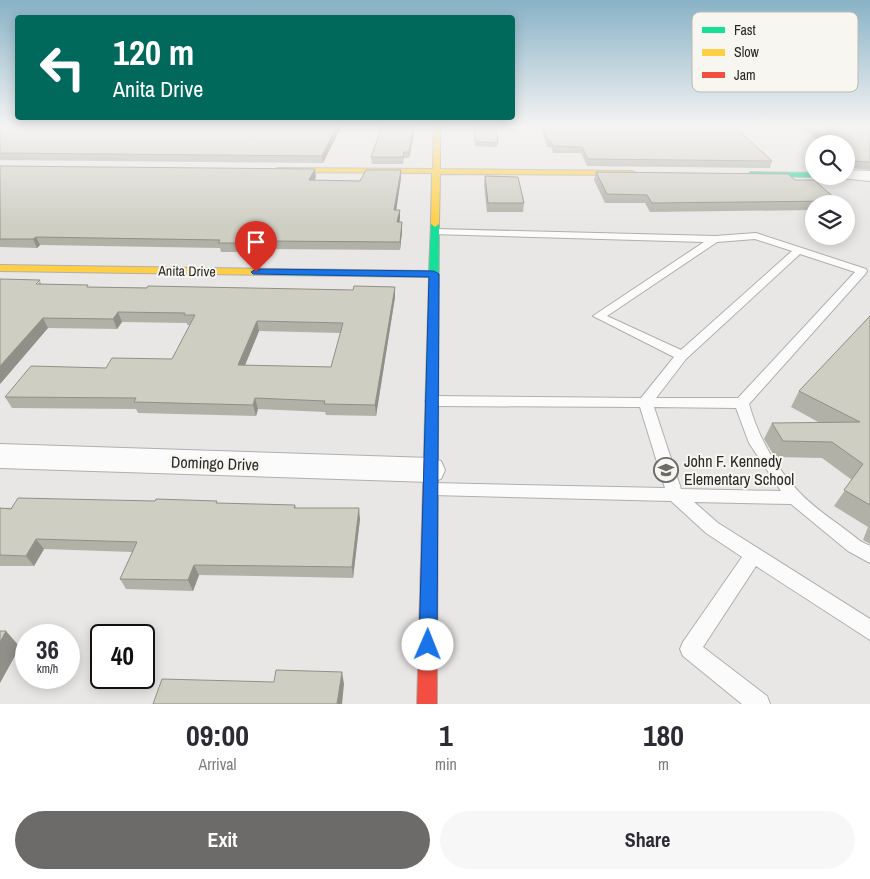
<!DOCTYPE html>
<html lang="en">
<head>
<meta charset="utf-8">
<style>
  :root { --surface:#fff; --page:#f7f7f7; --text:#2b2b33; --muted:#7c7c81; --accent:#6c6b69 }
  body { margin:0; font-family:"Archivo Narrow",sans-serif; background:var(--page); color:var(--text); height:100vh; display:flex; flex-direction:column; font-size:19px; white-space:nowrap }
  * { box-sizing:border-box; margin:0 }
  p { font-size:16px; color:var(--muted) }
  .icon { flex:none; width:28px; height:28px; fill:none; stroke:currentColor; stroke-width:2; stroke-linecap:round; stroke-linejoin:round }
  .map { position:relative; height:704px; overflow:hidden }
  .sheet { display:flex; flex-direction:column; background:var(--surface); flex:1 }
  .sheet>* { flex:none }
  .top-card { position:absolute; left:15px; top:15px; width:500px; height:105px; border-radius:5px; box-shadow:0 2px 12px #0003; background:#00695c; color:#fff; overflow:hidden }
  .controls { position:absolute; left:805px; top:135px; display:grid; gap:10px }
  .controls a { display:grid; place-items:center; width:50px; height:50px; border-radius:50%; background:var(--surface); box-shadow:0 2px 12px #0003; font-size:25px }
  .speed { position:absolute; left:15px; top:624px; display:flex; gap:10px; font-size:25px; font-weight:700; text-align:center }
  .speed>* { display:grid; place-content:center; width:65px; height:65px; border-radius:50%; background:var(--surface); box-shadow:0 2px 12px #0003; line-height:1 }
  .speed small { font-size:12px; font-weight:400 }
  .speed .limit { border:2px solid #111; border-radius:8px; background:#fff; color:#111 }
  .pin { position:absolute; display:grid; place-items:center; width:42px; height:42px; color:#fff; margin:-51px -21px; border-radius:50% 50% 50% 0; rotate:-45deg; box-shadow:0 0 5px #0007 }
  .pin .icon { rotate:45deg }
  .me { position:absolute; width:55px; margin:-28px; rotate:1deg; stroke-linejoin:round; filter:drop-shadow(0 0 4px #0008) }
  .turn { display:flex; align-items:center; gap:18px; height:105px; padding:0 15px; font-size:22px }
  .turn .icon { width:65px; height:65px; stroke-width:2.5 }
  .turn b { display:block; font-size:35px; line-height:42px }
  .eta { display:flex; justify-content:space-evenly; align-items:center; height:85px; text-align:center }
  .eta b { font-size:30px; font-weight:800; line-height:35px }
  .primary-button { display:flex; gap:10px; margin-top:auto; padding:10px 15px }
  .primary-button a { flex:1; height:58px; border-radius:30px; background:var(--accent); color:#fff; font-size:20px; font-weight:800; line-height:58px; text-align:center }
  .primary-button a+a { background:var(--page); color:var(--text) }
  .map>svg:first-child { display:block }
</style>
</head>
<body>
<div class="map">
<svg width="870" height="704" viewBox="0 0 870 704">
  <rect width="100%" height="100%" fill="#e9e7e5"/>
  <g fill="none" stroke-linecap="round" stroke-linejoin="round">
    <defs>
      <path id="lane" d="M435 229 715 236 756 233 866 269 867 271 866 273 749 404C758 437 776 468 800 493 817 511 841 525 860 541L870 546V563L848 551 791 504 694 502 718 523 870 619V640L756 566 703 647 767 696 770 704H742L683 656 680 649 683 642 742 557 706 533 671 501 432 495 426 494 424 489 426 484 432 483 665 488 640 407 432 406 427 404 425 401 427 398 432 396 641 398 674 357 593 316 704 242 432 234V230ZM755 239 792 251 681 350 607 316 717 242ZM800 254 855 272 738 398H656L686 359ZM654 407 736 408 749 443 781 491 681 489Z"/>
      <g id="street">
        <path d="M846 170 870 171V181L840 178 839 176H846Z"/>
        <path d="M0 444 430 458 441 461 445 470 441 479 430 482 0 468Z"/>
      </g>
      <g id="fast">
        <path d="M750 172 814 173V176H817L814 177 753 176 749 174Z"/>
        <path d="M435 221 439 224 438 451 436 455 431 456 426 455 424 451 429 277 277 275 272 272 277 269 429 271 431 224Z"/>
      </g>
      <g id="slow">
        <path d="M434 127H440V169L632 171 636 173 632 175 440 174 439 224 435 227 431 224 432 173 278 172 274 170 278 168 433 169Z"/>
        <path d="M0 265 277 269 282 272 277 275 0 271Z"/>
      </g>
      <path id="jam" d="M431 446 436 447 438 451 437 704H417L424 451 426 447Z"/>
    </defs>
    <!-- lane casing -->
    <use href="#lane" stroke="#b0afad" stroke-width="2"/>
    <!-- street casing -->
    <use href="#street" stroke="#b0afad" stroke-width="2"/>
    <!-- fast casing -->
    <use href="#fast" stroke="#b0afad" stroke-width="2"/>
    <!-- slow casing -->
    <use href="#slow" stroke="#b0afad" stroke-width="2"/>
    <!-- jam casing -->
    <use href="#jam" stroke="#b0afad" stroke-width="2"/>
    <!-- lane -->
    <use href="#lane" fill="#fcfbfb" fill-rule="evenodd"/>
    <!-- street -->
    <use href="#street" fill="#fcfbfb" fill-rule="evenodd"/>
    <!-- fast -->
    <use href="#fast" fill="#16e098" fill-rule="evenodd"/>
    <!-- slow -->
    <use href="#slow" fill="#ffcf43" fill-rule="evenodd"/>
    <!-- jam -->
    <use href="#jam" fill="#f24e42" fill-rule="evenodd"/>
  </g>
  <!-- wall -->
  <g fill="#b1b1a8" fill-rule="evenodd">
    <path d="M0 127H341L323 163 0 160Z"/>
    <path d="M415 127 409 158H404L403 164H372L371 157Z"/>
    <path d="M474 127 498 143 497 147 475 146Z"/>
    <path d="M541 127H735L772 161 770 168 587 166 581 153H553L551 147H547Z"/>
    <path d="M802 127H870V170L852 168 846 164V144H822Z"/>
    <path d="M0 166 316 177 314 180 360 181 401 170V178L396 210H400L399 222 402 231 400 250 266 249 265 252H221L220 248 40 245 37 248 0 247Z"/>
    <path d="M596 172 795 180 838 201 837 204H814V210L650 212 645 203H605L594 180Z"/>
    <path d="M485 176 524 203 523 212H487L484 185Z"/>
    <path d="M40 280 41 284 89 287 353 290 395 287V297L376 416 326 415 325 412 258 409 256 416 138 413 136 409 12 408 5 397 106 368 172 359 190 325H187V323L122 322 117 329 48 328 0 384ZM259 331 341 333 331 367 245 365Z"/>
    <path d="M870 316V544L863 540 868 527 834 506 852 480 822 458 775 457 764 439 772 423H820L791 407 799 391Z"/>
    <path d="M218 504 295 505 296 508 360 519 353 578 199 575 193 591 126 589 120 579 132 552 44 549 34 566H0V508Z"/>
  </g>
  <!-- shaded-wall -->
  <g fill="#909088">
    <path d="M336 127H341L323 163 322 156Z"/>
    <path d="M414 127H415L409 158V152Z"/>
    <path d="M315 169 316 177 310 188 309 180Z"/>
    <path d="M401 170V178L395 218 394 210Z"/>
    <path d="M400 210V218L398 231 397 222Z"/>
    <path d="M402 222V231L400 250V242Z"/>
    <path d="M36 237 40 245 37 248 33 239Z"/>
    <path d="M264 241 266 249 265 252 263 243Z"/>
    <path d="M395 287V297L376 416 375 405Z"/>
    <path d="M118 312 122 322 117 329 113 319Z"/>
    <path d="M43 318 48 328 0 384V366Z"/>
    <path d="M257 321 259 331 241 375 238 365Z"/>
    <path d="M255 398 258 409 256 416 253 405Z"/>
    <path d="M359 508 360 519 353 578 352 567Z"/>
    <path d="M36 539 44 549 34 566 26 556Z"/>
    <path d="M194 565 199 575 193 591 188 580Z"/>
    <path d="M6 631 20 647 0 683V642Z"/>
    <path d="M342 672 344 684 342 704H337Z"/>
  </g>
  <!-- building -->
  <g fill="#cecec3" stroke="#909088" fill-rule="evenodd">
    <path d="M0 127H336L322 156 0 153Z"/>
    <path d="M382 127H414L409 152H404L403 157H371Z"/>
    <path d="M475 127H496L498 143 475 142Z"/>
    <path d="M544 127H735L772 161 588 159 582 147 553 146 551 141H548Z"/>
    <path d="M814 127H870V162L855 161 846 153V144H834Z"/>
    <path d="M0 166 315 169 309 180 360 181 366 170H401L394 210H400L397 222H402L400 242 264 241 263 243H218L220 240 36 237 33 239H0Z"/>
    <path d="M596 172 788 174 795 180H814L838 201 652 203 647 195 607 194Z"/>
    <path d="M485 176 518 177 524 203H488Z"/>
    <path d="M0 279 40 280 36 284 88 285 87 287 147 288 148 286 353 290 354 286 395 287 375 405 324 404 325 401 255 398 253 405 134 402 136 398 5 397 31 366 106 368 112 358 172 359 195 315H184L185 313 118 312 113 319 43 318 0 366ZM257 321 343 323 331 367 238 365Z"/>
    <path d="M870 316V505L844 490 863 464 832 442 783 441 772 423 860 422 799 391Z"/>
    <path d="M18 498 155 501 156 499 217 501 216 503 295 505 294 508H359L352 567 194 565 188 580 120 579 137 542 36 539 26 556 0 555V508L11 509Z"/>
    <path d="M0 631H6L0 642Z"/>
    <path d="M276 670 342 672 337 704H153L162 679 274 682Z"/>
  </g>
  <!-- sky -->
  <linearGradient id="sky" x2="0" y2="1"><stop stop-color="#88b2c6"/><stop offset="0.56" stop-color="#f5f4f3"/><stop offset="1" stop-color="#f5f4f3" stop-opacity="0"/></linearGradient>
  <rect width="870" height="226" fill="url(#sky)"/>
  <!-- route -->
  <path fill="#1a73e8" stroke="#114b97" d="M256 269 434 271 439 274 437 645 434 652 428 654 421 652 419 645 429 277 253 274 251 272Z"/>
  <!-- icons -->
  <defs>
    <symbol id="school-ring" viewBox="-11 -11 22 22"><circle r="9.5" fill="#f8f6f0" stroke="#6c6b69" stroke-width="1.5"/><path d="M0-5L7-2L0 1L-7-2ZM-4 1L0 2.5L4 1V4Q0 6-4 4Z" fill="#6c6b69"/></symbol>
  </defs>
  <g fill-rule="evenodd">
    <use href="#school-ring" x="652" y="456" width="28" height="28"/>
  </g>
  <g text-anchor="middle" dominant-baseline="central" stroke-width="4" stroke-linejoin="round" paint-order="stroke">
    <!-- street labels -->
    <g font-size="14" fill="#292826" stroke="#f8f6f0">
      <text transform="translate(187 271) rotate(1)">Anita Drive</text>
    </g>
    <!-- near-poi labels -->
    <g font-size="16" fill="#292826" stroke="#f8f6f0" text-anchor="start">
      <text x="684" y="461">John F. Kennedy<tspan x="684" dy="18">Elementary School</tspan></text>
    </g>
    <!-- near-street labels -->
    <g font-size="16" fill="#292826" stroke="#f8f6f0">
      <text transform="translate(215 463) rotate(2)">Domingo Drive</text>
    </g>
  </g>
  <!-- legend -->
  <rect x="692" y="12" width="166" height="80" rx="8" fill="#f8f6f0" stroke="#bab8b3" stroke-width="1"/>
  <rect x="702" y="27" width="23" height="6" fill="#16e098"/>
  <rect x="702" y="49" width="23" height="7" fill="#ffcf43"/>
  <rect x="702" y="72" width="23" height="6" fill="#f24e42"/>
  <g font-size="14" fill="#292826">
    <text x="734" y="35">Fast</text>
    <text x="734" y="57">Slow</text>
    <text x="734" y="80">Jam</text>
  </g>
</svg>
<div class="controls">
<a><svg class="icon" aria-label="search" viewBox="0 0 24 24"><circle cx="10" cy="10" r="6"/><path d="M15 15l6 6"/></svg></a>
<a><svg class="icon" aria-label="layers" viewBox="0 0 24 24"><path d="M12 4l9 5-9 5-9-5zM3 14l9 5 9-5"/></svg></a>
</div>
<div class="speed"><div>36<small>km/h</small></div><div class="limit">40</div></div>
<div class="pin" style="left:256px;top:272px;background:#d93025"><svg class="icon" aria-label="arrive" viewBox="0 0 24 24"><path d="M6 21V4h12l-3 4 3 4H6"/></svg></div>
<svg class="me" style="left:428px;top:645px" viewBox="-20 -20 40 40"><circle r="19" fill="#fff"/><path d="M0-13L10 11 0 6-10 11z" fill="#1a73e8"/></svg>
<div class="top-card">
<div class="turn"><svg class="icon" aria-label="left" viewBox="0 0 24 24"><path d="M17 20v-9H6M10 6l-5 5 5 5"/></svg><div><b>120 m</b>Anita Drive</div></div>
</div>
</div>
<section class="sheet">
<div class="eta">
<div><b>09:00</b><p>Arrival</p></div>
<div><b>1</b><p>min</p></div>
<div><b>180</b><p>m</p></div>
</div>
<div class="primary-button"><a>Exit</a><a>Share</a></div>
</section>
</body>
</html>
